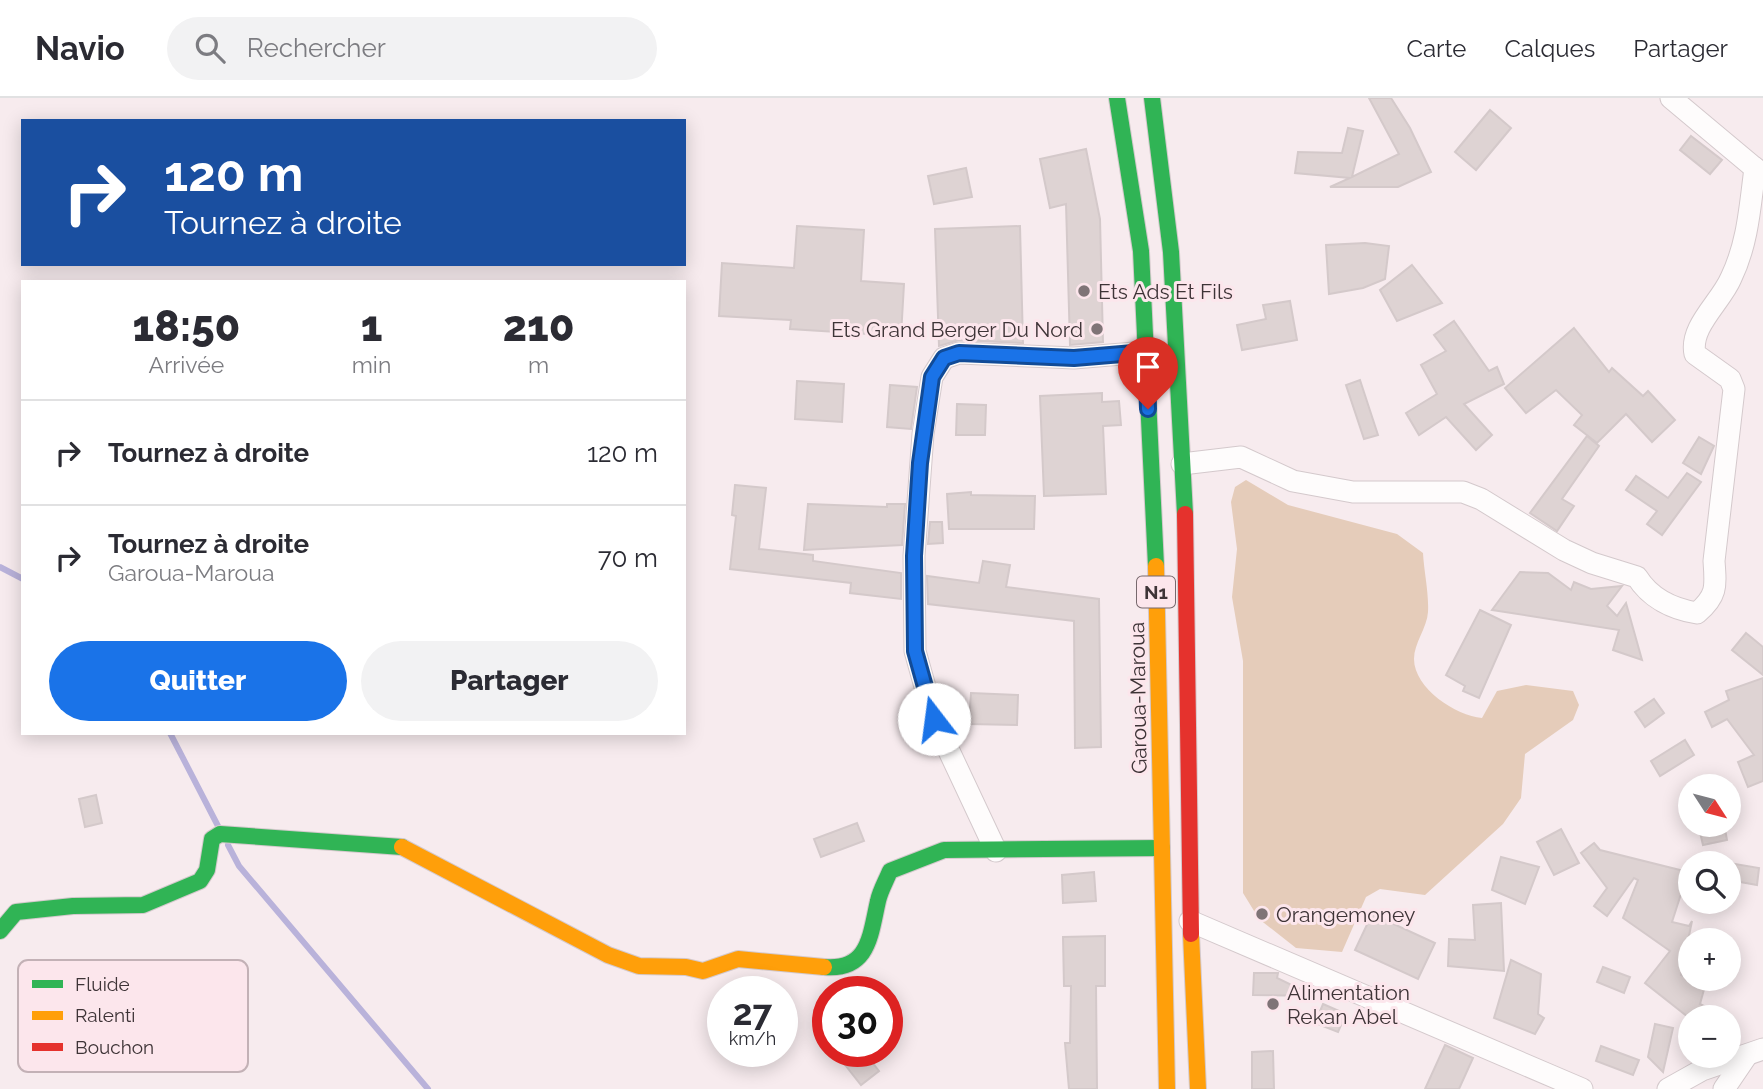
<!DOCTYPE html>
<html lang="fr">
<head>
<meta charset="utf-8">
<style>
  :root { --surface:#fff; --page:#f2f2f3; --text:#2b2b33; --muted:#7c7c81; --line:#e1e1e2; --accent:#1a73e8 }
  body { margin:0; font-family:Raleway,sans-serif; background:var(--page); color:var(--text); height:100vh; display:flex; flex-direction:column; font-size:26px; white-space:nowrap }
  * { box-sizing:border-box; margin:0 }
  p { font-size:23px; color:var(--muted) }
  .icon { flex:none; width:38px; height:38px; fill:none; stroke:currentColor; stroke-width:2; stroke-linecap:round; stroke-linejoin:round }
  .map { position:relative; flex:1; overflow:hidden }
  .panel { position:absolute; left:21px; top:182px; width:665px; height:455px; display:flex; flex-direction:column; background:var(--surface); border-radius:0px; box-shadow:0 4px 18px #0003 }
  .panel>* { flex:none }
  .hud { position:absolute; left:21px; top:21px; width:665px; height:147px; border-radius:0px; box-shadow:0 4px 18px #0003; background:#1a4fa0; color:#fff; overflow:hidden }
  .needle { width:46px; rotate:126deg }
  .buttons { position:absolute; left:1678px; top:676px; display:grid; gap:14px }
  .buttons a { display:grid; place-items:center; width:63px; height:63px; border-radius:50%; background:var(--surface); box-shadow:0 4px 18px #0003; font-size:35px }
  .speed { position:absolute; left:707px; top:878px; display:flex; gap:14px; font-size:35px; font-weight:700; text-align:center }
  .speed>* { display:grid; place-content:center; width:91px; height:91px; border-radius:50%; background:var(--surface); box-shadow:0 4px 18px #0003; line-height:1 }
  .speed small { font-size:18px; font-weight:400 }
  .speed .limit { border:10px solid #d22; background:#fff; color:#111 }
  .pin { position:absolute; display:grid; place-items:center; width:60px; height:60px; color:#fff; margin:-72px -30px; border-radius:50% 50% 50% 0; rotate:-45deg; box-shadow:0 0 7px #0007 }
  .pin .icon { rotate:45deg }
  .me { position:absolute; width:77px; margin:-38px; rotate:345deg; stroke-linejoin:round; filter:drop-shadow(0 0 5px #0008) }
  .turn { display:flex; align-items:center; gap:24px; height:147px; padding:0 28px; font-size:32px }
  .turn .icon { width:91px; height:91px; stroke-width:2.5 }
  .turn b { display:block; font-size:49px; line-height:60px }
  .eta { display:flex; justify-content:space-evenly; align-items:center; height:119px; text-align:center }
  .eta b { font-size:42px; font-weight:800; line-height:49px }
  .button { display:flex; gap:14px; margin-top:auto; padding:14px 28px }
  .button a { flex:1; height:80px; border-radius:42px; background:var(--accent); color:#fff; font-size:28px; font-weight:800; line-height:80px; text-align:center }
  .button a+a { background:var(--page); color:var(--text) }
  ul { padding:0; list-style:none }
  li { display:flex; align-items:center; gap:21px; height:105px; padding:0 28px; border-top:2px solid var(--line) }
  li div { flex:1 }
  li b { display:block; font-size:26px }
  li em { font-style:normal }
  header { display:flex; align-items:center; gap:42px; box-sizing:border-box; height:98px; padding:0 35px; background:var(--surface); border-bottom:2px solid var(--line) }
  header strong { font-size:33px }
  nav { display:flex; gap:38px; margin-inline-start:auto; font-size:24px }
  .search { width:490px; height:63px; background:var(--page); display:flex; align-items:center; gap:18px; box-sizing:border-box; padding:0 24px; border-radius:38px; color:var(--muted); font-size:26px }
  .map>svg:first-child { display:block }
</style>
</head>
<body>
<header>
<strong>Navio</strong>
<div class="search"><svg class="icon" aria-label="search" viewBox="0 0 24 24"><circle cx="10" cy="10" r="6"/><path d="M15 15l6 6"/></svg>Rechercher</div>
<nav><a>Carte</a><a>Calques</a><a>Partager</a></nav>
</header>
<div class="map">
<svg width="1763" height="991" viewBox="0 0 1763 991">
  <rect width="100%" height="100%" fill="#f7ebee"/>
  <!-- green -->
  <path fill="#e5ccba" d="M1246 382 1288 407 1397 436 1423 455C1424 474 1429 495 1428 514 1427 530 1414 545 1414 561 1414 590 1456 618 1482 620L1497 593 1526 587 1573 593 1579 607 1573 622 1525 656 1521 700 1503 726 1425 797 1380 791 1366 799 1342 854 1296 850 1259 821 1243 795V563L1232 499 1237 451 1231 404 1235 389Z"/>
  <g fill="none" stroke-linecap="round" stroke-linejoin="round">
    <!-- stream -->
    <g stroke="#b9b2da" stroke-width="6">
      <path d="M0 469 23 481"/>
      <path d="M170 635 218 728"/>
      <path d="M228 747 239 768 428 991"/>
    </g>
  </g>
  <!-- building -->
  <g fill="#ded3d3" stroke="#d4c9ca" stroke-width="2">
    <path d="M1369 0H1391L1410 30 1431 74 1398 89H1330L1350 80 1295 75 1298 54 1342 55 1348 30 1363 33 1352 79 1399 56Z"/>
    <path d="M1490 12 1511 30 1476 72 1455 54Z"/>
    <path d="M1691 38 1722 62 1710 76 1680 52Z"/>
    <path d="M1086 51 1100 121 1103 244 1070 247 1066 106 1050 110 1040 61Z"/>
    <path d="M966 70 972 99 934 106 928 78Z"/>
    <path d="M797 128 864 132 861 183 904 186 901 238 790 231 791 222 719 218 722 165 794 170Z"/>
    <path d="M1020 128 1023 245 959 242 939 248 935 131Z"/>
    <path d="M1365 145 1389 148 1385 181 1363 190 1329 196 1326 147Z"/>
    <path d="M1412 167 1442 205 1397 223 1380 192Z"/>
    <path d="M1290 203 1297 242 1242 252 1237 227 1266 221 1263 207Z"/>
    <path d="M1454 223 1489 273 1497 269 1504 286 1464 306 1492 337 1476 352 1446 319 1419 337 1406 315 1437 296 1421 267 1446 253 1434 237Z"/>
    <path d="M1574 230 1609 274 1612 270 1643 298 1648 293 1675 322 1652 344 1626 316 1597 345 1574 327 1582 317 1556 292 1526 315 1505 290Z"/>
    <path d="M1360 282 1378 337 1364 341 1346 287Z"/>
    <path d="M797 283 844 286 842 324 795 321Z"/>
    <path d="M890 287 917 289 911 331 887 329Z"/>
    <path d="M1102 295V304L1119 303 1121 327 1103 328 1106 396 1044 398 1040 298Z"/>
    <path d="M957 306 986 307 985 337H956Z"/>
    <path d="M1587 338 1599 348 1562 401 1574 408 1557 433 1530 415Z"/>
    <path d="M1699 339 1714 348 1701 376 1683 365Z"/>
    <path d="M1687 375 1701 384 1662 437 1647 426 1657 413 1626 392 1636 378 1668 400Z"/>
    <path d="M735 387 766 390 759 451 813 457V463L901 475V501L850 495 851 485 730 471 736 418 732 417Z"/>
    <path d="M971 394V397L1035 398 1034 431H949L947 396Z"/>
    <path d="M808 406 887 409V406H905L902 447 804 452Z"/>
    <path d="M930 424H942L943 445 928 446Z"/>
    <path d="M983 463 1010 467 1006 489 1099 501 1101 649 1075 650 1074 523 928 506 927 478 979 485Z"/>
    <path d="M1520 474 1548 475 1571 492 1574 484 1591 491 1622 488 1607 508 1617 518 1626 505 1642 562 1613 552 1619 532 1492 512Z"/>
    <path d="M1480 512 1511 527 1479 600 1463 593 1465 588 1446 577Z"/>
    <path d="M1746 535 1763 549V577L1732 552Z"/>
    <path d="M1763 580V683L1748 689 1738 664 1754 657 1727 621 1712 629 1705 614 1729 602 1726 593Z"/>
    <path d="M971 595 1018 597 1017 627 969 626Z"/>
    <path d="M1654 601 1664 615 1645 629 1635 614Z"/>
    <path d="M1685 642 1694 657 1660 678 1651 663Z"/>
    <path d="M96 697 102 725 85 729 79 701Z"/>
    <path d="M857 725 864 743 821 759 814 741Z"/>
    <path d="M1698 726H1724L1727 742 1703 747Z"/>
    <path d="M1561 731 1579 765 1554 777 1537 744Z"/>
    <path d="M1594 745 1600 752 1688 774 1672 824 1689 828 1692 823 1681 877 1706 884 1700 906 1724 919H1688L1645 885 1670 853 1623 820 1638 782 1634 780 1607 818 1594 808 1607 790 1581 755Z"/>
    <path d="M1501 759 1539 769 1525 806 1492 792Z"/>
    <path d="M1729 765 1759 770 1757 787 1729 782Z"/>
    <path d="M1094 774 1096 803 1063 805 1062 777Z"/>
    <path d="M1501 805 1504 873 1448 868 1449 841 1475 842 1473 807Z"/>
    <path d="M1372 816 1435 845 1418 881 1355 852Z"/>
    <path d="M1105 838V888H1096L1097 991H1069L1065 945H1070L1071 888H1064L1063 839Z"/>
    <path d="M1511 862 1541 876 1538 916 1544 920 1535 936 1494 920Z"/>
    <path d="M1603 869 1630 879 1624 895 1597 884Z"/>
    <path d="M1254 875H1278L1277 880 1314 898 1253 897Z"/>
    <path d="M1323 906 1346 916 1338 934 1315 925Z"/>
    <path d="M1655 926 1673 930 1663 974 1648 959Z"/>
    <path d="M1445 947 1473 960 1459 991H1425Z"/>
    <path d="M1601 948 1639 962 1633 977 1596 963Z"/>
    <path d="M1273 953 1274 991H1252V954Z"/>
    <path d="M835 954H864L879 973 861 987Z"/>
  </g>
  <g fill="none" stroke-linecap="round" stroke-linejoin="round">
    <defs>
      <g id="street">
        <path d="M1671 0 1763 77"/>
        <path d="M1182 366 1241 359 1293 383 1353 394H1463L1481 401 1564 452 1592 465 1637 479C1650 500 1673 511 1697 515 1717 498 1716 489 1714 463L1734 291 1730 281 1695 256C1689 229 1721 204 1731 180 1748 145 1750 108 1755 70"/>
        <path d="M996 753 934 621 915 553 914 458 923 336 932 279 944 260 959 255 1074 260 1146 254"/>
        <path d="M1190 823 1582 991"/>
        <path d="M1668 991 1702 972 1763 951"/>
        <path d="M1724 991 1747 957"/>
      </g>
      <g id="fast">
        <path d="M1117 0 1141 153 1156 468"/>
        <path d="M1152 0 1171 154 1185 416"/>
        <path d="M0 833 16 814 73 808 143 807 200 783 207 772 212 741 220 736 402 749"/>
        <path d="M824 869C869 873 870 838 878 803 880 793 886 783 890 773L944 752 1162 750"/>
      </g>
      <g id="slow">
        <path d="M1156 468 1167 991"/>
        <path d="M402 749 608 857 639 868 686 869 703 873 738 861 824 869"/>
        <path d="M1191 836 1198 991"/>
      </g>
      <path id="jam" d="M1185 416 1191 836"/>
    </defs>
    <!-- street casing -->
    <use href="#street" stroke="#d4c9cc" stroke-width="23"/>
    <!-- fast casing -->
    <use href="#fast" stroke="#d4c9cc" stroke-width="18"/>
    <!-- slow casing -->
    <use href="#slow" stroke="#d4c9cc" stroke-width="18"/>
    <!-- jam casing -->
    <use href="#jam" stroke="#d4c9cc" stroke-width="18"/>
    <!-- street -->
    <use href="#street" stroke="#fefcfc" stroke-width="21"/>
    <!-- fast -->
    <use href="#fast" stroke="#30b455" stroke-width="16"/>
    <!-- slow -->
    <use href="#slow" stroke="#ff9f0a" stroke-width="16"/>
    <!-- jam -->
    <use href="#jam" stroke="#e5322d" stroke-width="16"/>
  </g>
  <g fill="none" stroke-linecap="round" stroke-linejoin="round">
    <defs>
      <path id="route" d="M934 621 915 553 914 458 920 365 932 279 944 260 959 255 1074 260 1146 254 1148 311"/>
    </defs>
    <!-- route casing -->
    <use href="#route" stroke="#114b97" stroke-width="18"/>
    <!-- route -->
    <use href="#route" stroke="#1a73e8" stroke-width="12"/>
  </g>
  <!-- markers -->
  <g fill="#7f7477" stroke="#fce6ec" stroke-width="2.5">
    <circle cx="1084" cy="193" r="7"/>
    <circle cx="1097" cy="231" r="7"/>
    <circle cx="1262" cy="816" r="7"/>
    <circle cx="1273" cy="906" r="7"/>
  </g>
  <g text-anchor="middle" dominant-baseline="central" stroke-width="6" stroke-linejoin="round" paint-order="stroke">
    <!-- shield labels -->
    <rect fill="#fce6ec" stroke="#77696d" stroke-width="2" x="1137" y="478.5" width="38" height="31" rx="5"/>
    <g font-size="19" font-weight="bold" fill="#3e3437">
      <text x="1156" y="494">N1</text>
    </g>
    <!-- poi labels -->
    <g font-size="21" fill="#3e3437" stroke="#fce6ec" text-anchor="start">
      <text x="1098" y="193">Ets Ads Et Fils</text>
      <text x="1083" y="231" text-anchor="end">Ets Grand Berger Du Nord</text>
      <text x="1276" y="816">Orangemoney</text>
      <text x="1287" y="894">Alimentation<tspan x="1287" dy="24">Rekan Abel</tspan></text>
    </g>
    <!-- street labels -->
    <g font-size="21" fill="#3e3437" stroke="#fce6ec">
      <text transform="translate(1138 600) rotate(-91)">Garoua-Maroua</text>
    </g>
  </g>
  <!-- legend -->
  <rect x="18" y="862" width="230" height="112" rx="10" fill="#fce6ec" stroke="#c3b1b6" stroke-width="2"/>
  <rect x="32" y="882" width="31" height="8" fill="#30b455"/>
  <rect x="32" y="913" width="31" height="9" fill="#ff9f0a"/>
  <rect x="32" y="945" width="31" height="8" fill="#e5322d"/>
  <g font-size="19" fill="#3e3437">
    <text x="75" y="893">Fluide</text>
    <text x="75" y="924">Ralenti</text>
    <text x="75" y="956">Bouchon</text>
  </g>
</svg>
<div class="buttons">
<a><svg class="needle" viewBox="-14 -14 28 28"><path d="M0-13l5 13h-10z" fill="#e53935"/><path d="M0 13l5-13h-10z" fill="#7c7c81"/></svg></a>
<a><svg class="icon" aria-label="search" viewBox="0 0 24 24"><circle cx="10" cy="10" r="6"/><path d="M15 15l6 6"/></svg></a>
<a>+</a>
<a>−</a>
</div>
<div class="speed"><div>27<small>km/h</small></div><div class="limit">30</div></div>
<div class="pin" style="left:1148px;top:311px;background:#d93025"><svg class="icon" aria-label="arrive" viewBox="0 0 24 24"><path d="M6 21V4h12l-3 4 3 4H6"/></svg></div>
<svg class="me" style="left:934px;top:621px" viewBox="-20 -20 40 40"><circle r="19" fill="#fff"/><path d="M0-13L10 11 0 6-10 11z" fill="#1a73e8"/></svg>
<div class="hud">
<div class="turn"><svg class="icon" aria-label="right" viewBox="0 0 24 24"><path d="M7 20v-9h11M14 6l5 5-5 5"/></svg><div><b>120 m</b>Tournez à droite</div></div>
</div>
<section class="panel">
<div class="eta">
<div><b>18:50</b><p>Arrivée</p></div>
<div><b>1</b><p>min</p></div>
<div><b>210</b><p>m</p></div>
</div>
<ul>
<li><svg class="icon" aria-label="right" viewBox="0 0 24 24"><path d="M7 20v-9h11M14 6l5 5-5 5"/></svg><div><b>Tournez à droite</b></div><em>120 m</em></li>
<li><svg class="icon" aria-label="right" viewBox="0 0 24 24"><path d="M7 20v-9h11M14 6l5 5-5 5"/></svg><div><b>Tournez à droite</b><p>Garoua-Maroua</p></div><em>70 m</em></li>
</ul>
<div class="button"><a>Quitter</a><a>Partager</a></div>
</section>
</div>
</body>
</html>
